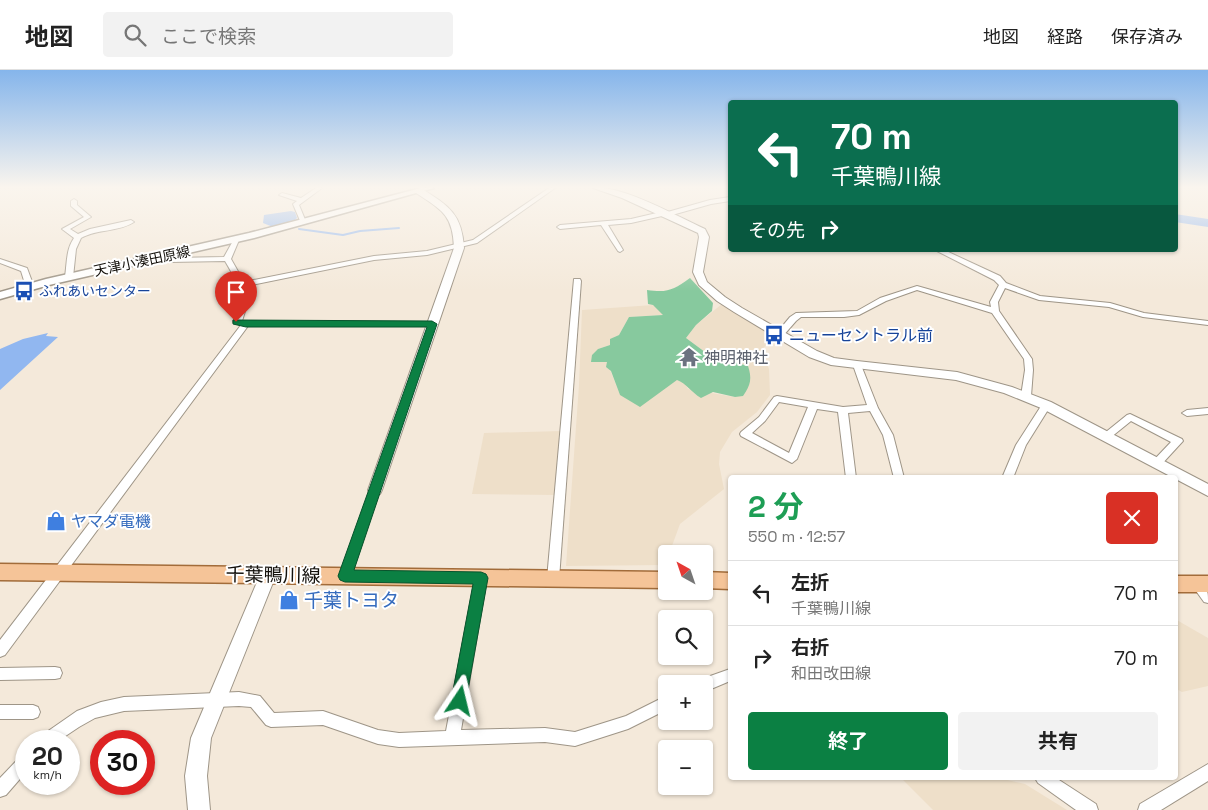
<!DOCTYPE html>
<html lang="ja">
<head>
<meta charset="utf-8">
<style>
  :root { --surface:#fff; --page:#f2f2f2; --text:#222; --muted:#767676; --line:#e0e0e0; --accent:#0b8043 }
  body { margin:0; font-family:"Space Grotesk","Noto Sans JP",sans-serif; background:var(--page); color:var(--text); height:100vh; display:flex; flex-direction:column; font-size:19px; white-space:nowrap }
  * { box-sizing:border-box; margin:0 }
  p { font-size:16px; color:var(--muted) }
  .icon { flex:none; width:28px; height:28px; fill:none; stroke:currentColor; stroke-width:2; stroke-linecap:round; stroke-linejoin:round }
  .map { position:relative; flex:1; overflow:hidden }
  .panel { position:absolute; left:728px; top:405px; width:450px; height:305px; display:flex; flex-direction:column; background:var(--surface); border-radius:5px; box-shadow:0 1px 4px #0004 }
  .panel>* { flex:none }
  .top-card { position:absolute; left:728px; top:30px; width:450px; height:152px; border-radius:5px; box-shadow:0 1px 4px #0004; background:#0b6e4f; color:#fff; overflow:hidden }
  .needle { width:32px; rotate:320deg }
  .fabs { position:absolute; left:658px; top:475px; display:grid; gap:10px }
  .fabs a { display:grid; place-items:center; width:55px; height:55px; border-radius:5px; background:var(--surface); box-shadow:0 1px 4px #0004; font-size:25px }
  .speed { position:absolute; left:15px; top:660px; display:flex; gap:10px; font-size:25px; font-weight:700; text-align:center }
  .speed>* { display:grid; place-content:center; width:65px; height:65px; border-radius:50%; background:var(--surface); box-shadow:0 1px 4px #0004; line-height:1 }
  .speed small { font-size:12px; font-weight:400 }
  .speed .limit { border:8px solid #d22; background:#fff; color:#111 }
  .pin { position:absolute; display:grid; place-items:center; width:42px; height:42px; color:#fff; margin:-51px -21px; border-radius:50% 50% 50% 0; rotate:-45deg; box-shadow:0 0 5px #0007 }
  .pin .icon { rotate:45deg }
  .me { position:absolute; width:55px; margin:-28px; rotate:10deg; stroke-linejoin:round; filter:drop-shadow(0 0 4px #0008) }
  .turn { display:flex; align-items:center; gap:18px; height:105px; padding:0 20px; font-size:22px }
  .turn .icon { width:65px; height:65px; stroke-width:2.5 }
  .turn b { display:block; font-size:35px; line-height:42px }
  .then { display:flex; align-items:center; height:48px; padding:0 20px; background:#0003; gap:10px; font-size:19px }
  .round { display:grid; place-items:center; flex:none; width:52px; height:52px; border-radius:5px; background:var(--page) }
  .summary { display:flex; align-items:center; justify-content:space-between; height:85px; padding:0 20px }
  h1 { font-size:30px; font-weight:700; line-height:38px; color:#1e9e55 }
  .button { display:flex; gap:10px; margin-top:auto; padding:10px 20px }
  .button a { flex:1; height:58px; border-radius:5px; background:var(--accent); color:#fff; font-size:20px; font-weight:700; line-height:58px; text-align:center }
  .button a+a { background:var(--page); color:var(--text) }
  ul { padding:0; list-style:none }
  li { display:flex; align-items:center; gap:15px; height:65px; padding:0 20px; border-top:1px solid var(--line) }
  li div { flex:1 }
  li b { display:block; font-size:19px }
  li em { font-style:normal }
  header { display:flex; align-items:center; gap:30px; box-sizing:border-box; height:70px; padding:0 25px; background:var(--surface); border-bottom:1px solid var(--line) }
  header strong { font-size:24px }
  nav { display:flex; gap:28px; margin-inline-start:auto; font-size:18px }
  .search { width:350px; height:45px; background:var(--page); display:flex; align-items:center; gap:12px; box-sizing:border-box; padding:0 18px; border-radius:5px; color:var(--muted); font-size:19px }
  .map>svg:first-child { display:block }
</style>
</head>
<body>
<header>
<strong>地図</strong>
<div class="search"><svg class="icon" aria-label="search" viewBox="0 0 24 24"><circle cx="10" cy="10" r="6"/><path d="M15 15l6 6"/></svg>ここで検索</div>
<nav><a>地図</a><a>経路</a><a>保存済み</a></nav>
</header>
<div class="map">
<svg width="1208" height="740" viewBox="0 0 1208 740">
  <rect width="100%" height="100%" fill="#f4e9da"/>
  <!-- built -->
  <g fill="#eedfc9">
    <path d="M722 234 780 269 764 277 761 281 769 299 770 325 757 342 732 362 720 382 719 394 724 419 680 454 669 484H666L665 495 566 496 579 315 582 240 653 235 664 245 629 247 619 265 614 267 610 275 598 279 607 292 620 325 677 310 684 312 688 319 735 327 748 296 709 285 686 268 696 255Z"/>
    <path d="M562 361 557 425 472 424 484 363Z"/>
    <path d="M1175 549 1208 568V616L1182 622 1175 618Z"/>
    <path d="M901 708H999L1025 714 1067 740H933Z"/>
  </g>
  <!-- forest -->
  <path fill="#87c99e" d="M690 208 713 233 712 241 696 255 686 268 709 285 748 296C752 308 751 315 743 326L735 327 713 322 701 328C691 322 686 313 677 310L640 337 620 325 611 301 606 297 607 292H591L592 285 598 279 610 275V269L619 265 629 247 663 245 653 235 648 234 647 220C668 223 673 220 690 208Z"/>
  <!-- water -->
  <g fill="#91b7f0">
    <path d="M291 141 295 142 297 148 295 150 273 157 263 153 264 145Z"/>
    <path d="M48 263 46 266 58 267 0 320V279L23 269Z"/>
  </g>
  <g fill="none" stroke-linecap="round" stroke-linejoin="round">
    <!-- stream -->
    <path stroke="#91b7f0" stroke-width="2" d="M299 159 343 165 360 161 399 158"/>
    <!-- river -->
    <path fill="#91b7f0" fill-rule="evenodd" d="M1175 144 1208 149V157L1175 152Z"/>
    <defs>
      <g id="minor">
        <path d="M316 118H322L299 135 306 152 301 153 293 134 297 131 279 125 282 123 301 128Z"/>
        <path d="M549 118H555L477 173 427 185 374 190 246 216 247 235 242 251 246 252H432L436 254 432 256H248L5 585 0 587V570L241 255 233 252C244 227 239 214 225 191L170 192 163 187V185H167L172 188 224 187 234 169H238L239 170 231 189 244 212 374 186 427 181 473 170Z"/>
        <path d="M730 127V131L711 134 665 147 662 146 631 153 608 155 623 180 620 182 618 181 601 155 560 159 557 157 560 155 631 149 661 142 664 143 710 130Z"/>
        <path d="M74 129 77 131V135L91 147 70 159 78 164 90 159 131 150 134 152C119 162 97 159 81 168L76 179 73 207 69 209 65 207C67 194 66 179 74 168L62 159 84 147 71 136V131Z"/>
        <path d="M935 180H944L1000 206 1006 213 1040 226 1110 233 1144 243 1208 251V255L1143 247 1109 237 1039 230 1005 218 998 232 999 241 1032 289 1033 300 1031 326 1026 329 1021 326 1025 300 1024 289 992 243 917 220 886 231 859 245 844 247H801L796 251 782 267H776L775 265 790 247 796 243 857 241 880 228 917 216 991 237 990 232 999 215 994 210Z"/>
        <path d="M0 189 27 198 34 217 33 219H30L26 217 21 201 0 193Z"/>
        <path d="M574 209H580L581 211 559 509 557 513 553 514 549 513 547 509Z"/>
        <path d="M857 292 861 295 878 338 893 365 904 408H894L883 365 870 341 848 343 856 408H846L838 342 817 339 797 389 792 393 741 366 740 364 741 362 759 347 774 327 777 326 843 337 867 335 853 295ZM779 332 808 337 789 383 752 363 765 351Z"/>
        <path d="M1046 332 1051 335 1026 375 1013 408H1002L1016 375 1043 333Z"/>
        <path d="M1208 338V344L1187 346 1182 343 1187 340Z"/>
        <path d="M1130 344 1182 369 1183 371 1160 396H1152L1151 393 1171 372 1131 351 1110 368 1106 369 1101 366 1127 345Z"/>
        <path d="M375 416 379 417 380 420 351 506 349 510 345 511 341 510 339 506 370 420 371 417Z"/>
        <path d="M481 503 485 504 487 508 461 660 545 658 575 662 626 646 666 626V640L628 659 575 676 545 672 399 677 378 674 323 655 271 657 266 655 251 637 239 636 124 641 95 648 79 657 58 671H39L41 666 77 641 101 632 124 627 239 622 260 626 274 643 323 641 378 660 399 663 446 661 475 508 477 504Z"/>
        <path d="M1197 509C1208 513 1208 523 1208 533L1204 532 1191 514 1193 510Z"/>
        <path d="M55 597 60 598 62 603 60 608 55 609 0 610V598Z"/>
        <path d="M730 599V611L704 622V614H698L699 610Z"/>
        <path d="M0 635H33L38 637 40 642 38 647 33 649H0Z"/>
        <path d="M26 684V702L6 725 0 727V708L21 686Z"/>
        <path d="M1208 694V711L1161 740H1138L1140 734Z"/>
        <path d="M1035 708H1056L1096 734 1098 740H1076L1038 713Z"/>
      </g>
      <g id="tertiary">
        <path d="M593 118C623 115 676 146 705 159L709 167 703 202 707 212 725 227 742 238 817 281 834 288 857 291 957 302 1012 317 1051 332 1208 414V426L1041 338 1004 323 956 310 831 295 809 287 734 242 717 231 699 215 693 202 699 167 698 163 622 128Z"/>
        <path d="M416 119H422C449 136 462 144 464 178L382 420 380 424 375 425 370 424 368 420 454 178C453 145 442 140 416 123Z"/>
        <path d="M268 498 274 500 276 505 211 668 207 706 210 740H188L185 706 191 668 260 505 262 500Z"/>
      </g>
      <path id="secondary" d="M421 118H434L254 168 49 215 0 229V222L46 209 249 163Z"/>
      <g id="primary">
        <path d="M0 494 666 502V518L0 510Z"/>
        <path d="M704 502 730 503V519L704 518Z"/>
        <rect x="1175" y="506" width="33" height="16"/>
      </g>
    </defs>
    <!-- minor casing -->
    <use href="#minor" stroke="#9e9587" stroke-width="2"/>
    <!-- tertiary casing -->
    <use href="#tertiary" stroke="#9e9587" stroke-width="2"/>
    <!-- secondary casing -->
    <use href="#secondary" stroke="#9e9587" stroke-width="3"/>
    <!-- primary casing -->
    <use href="#primary" stroke="#a26c3a" stroke-width="3"/>
    <!-- minor -->
    <use href="#minor" fill="#fff" fill-rule="evenodd"/>
    <!-- tertiary -->
    <use href="#tertiary" fill="#fff" fill-rule="evenodd"/>
    <!-- secondary -->
    <use href="#secondary" fill="#fff" fill-rule="evenodd"/>
    <!-- primary -->
    <use href="#primary" fill="#f5c498" fill-rule="evenodd"/>
  </g>
  <!-- sky -->
  <linearGradient id="sky" x2="0" y2="1"><stop stop-color="#85b5eb"/><stop offset="0.53" stop-color="#faf5ee"/><stop offset="1" stop-color="#faf5ee" stop-opacity="0"/></linearGradient>
  <rect width="1208" height="221" fill="url(#sky)"/>
  <!-- route -->
  <path fill="#0b8043" stroke="#07532c" d="M233 250 432 251 437 254 354 500 481 502 486 504 488 508 465 636 460 639 454 636 451 631 473 514 345 512 340 510 338 506 427 257H246L233 254Z"/>
  <!-- icons -->
  <defs>
    <symbol id="bus-bare" viewBox="-9 -9 18 18"><path d="M-5-6H5V4H4V6H2V4H-2V6H-4V4H-5ZM-3.5-4V0h7V-4ZM-3.5 1.2v1.5H-2V1.2ZM2 1.2v1.5H3.5V1.2Z" fill="#1a4fb4" stroke="#fff" stroke-width="2.5" paint-order="stroke"/></symbol>
    <symbol id="temple-bare" viewBox="-9 -9 18 18"><path d="M0-6L5-2H3V0L6.5 2.5H4V6H1.5V3h-3V6H-4V2.5H-6.5L-3 0V-2H-5Z" fill="#6b7280" stroke="#fff" stroke-width="2.5" paint-order="stroke"/></symbol>
    <symbol id="shop-bare" viewBox="-9 -9 18 18"><path d="M-5-2.5h2.3a2.7 3.5 0 0 1 5.4 0H5L5.5 6h-11ZM-1.5-2.5h3a1.5 2.3 0 0 0-3 0Z" fill="#3f7fe0" stroke="#fff" stroke-width="2.5" paint-order="stroke"/></symbol>
  </defs>
  <g fill-rule="evenodd">
    <use href="#bus-bare" x="10" y="207" width="28" height="28"/>
    <use href="#bus-bare" x="760" y="251" width="28" height="28"/>
    <use href="#temple-bare" x="675" y="273" width="28" height="28"/>
    <use href="#shop-bare" x="42" y="437" width="28" height="28"/>
    <use href="#shop-bare" x="275" y="516" width="28" height="28"/>
  </g>
  <g text-anchor="middle" dominant-baseline="central" stroke-width="4" stroke-linejoin="round" paint-order="stroke">
    <!-- far-street labels -->
    <g font-size="14" fill="#13100b" stroke="#fff">
      <text transform="translate(142 191) rotate(-12)">天津小湊田原線</text>
    </g>
    <!-- far-transit labels -->
    <g font-size="14" fill="#164399" stroke="#fff" text-anchor="start">
      <text x="39" y="221">ふれあいセンター</text>
    </g>
    <!-- transit labels -->
    <g font-size="16" fill="#164399" stroke="#fff" text-anchor="start">
      <text x="789" y="265">ニューセントラル前</text>
    </g>
    <!-- worship labels -->
    <g font-size="16" fill="#5b616d" stroke="#fff" text-anchor="start">
      <text x="704" y="287">神明神社</text>
    </g>
    <!-- shop labels -->
    <g font-size="16" fill="#366cbe" stroke="#fff" text-anchor="start">
      <text x="71" y="451">ヤマダ電機</text>
    </g>
    <!-- near-street labels -->
    <g font-size="19" fill="#13100b" stroke="#fff">
      <text transform="translate(273 505) rotate(1)">千葉鴨川線</text>
    </g>
    <!-- near-shop labels -->
    <g font-size="19" fill="#366cbe" stroke="#fff" text-anchor="start">
      <text x="304" y="530">千葉トヨタ</text>
    </g>
  </g>
</svg>
<div class="fabs">
<a><svg class="needle" viewBox="-14 -14 28 28"><path d="M0-13l5 13h-10z" fill="#e53935"/><path d="M0 13l5-13h-10z" fill="#767676"/></svg></a>
<a><svg class="icon" aria-label="search" viewBox="0 0 24 24"><circle cx="10" cy="10" r="6"/><path d="M15 15l6 6"/></svg></a>
<a>+</a>
<a>−</a>
</div>
<div class="speed"><div>20<small>km/h</small></div><div class="limit">30</div></div>
<div class="pin" style="left:236px;top:252px;background:#d93025"><svg class="icon" aria-label="arrive" viewBox="0 0 24 24"><path d="M6 21V4h12l-3 4 3 4H6"/></svg></div>
<svg class="me" style="left:460px;top:631px" viewBox="-20 -20 40 40"><path d="M0-17L14 15 0 8-14 15z" fill="#0b8043" stroke="#fff" stroke-width="4"/></svg>
<div class="top-card">
<div class="turn"><svg class="icon" aria-label="left" viewBox="0 0 24 24"><path d="M17 20v-9H6M10 6l-5 5 5 5"/></svg><div><b>70 m</b>千葉鴨川線</div></div>
<div class="then">その先<svg class="icon" aria-label="right" viewBox="0 0 24 24"><path d="M7 20v-9h11M14 6l5 5-5 5"/></svg></div>
</div>
<section class="panel">
<div class="summary"><div><h1>2 分</h1><p>550 m · 12:57</p></div><a class="round" style="background:#d93025;color:#fff"><svg class="icon" aria-label="close" viewBox="0 0 24 24"><path d="M6 6l12 12M18 6L6 18"/></svg></a></div>
<ul>
<li><svg class="icon" aria-label="left" viewBox="0 0 24 24"><path d="M17 20v-9H6M10 6l-5 5 5 5"/></svg><div><b>左折</b><p>千葉鴨川線</p></div><em>70 m</em></li>
<li><svg class="icon" aria-label="right" viewBox="0 0 24 24"><path d="M7 20v-9h11M14 6l5 5-5 5"/></svg><div><b>右折</b><p>和田改田線</p></div><em>70 m</em></li>
</ul>
<div class="button"><a>終了</a><a>共有</a></div>
</section>
</div>
</body>
</html>
